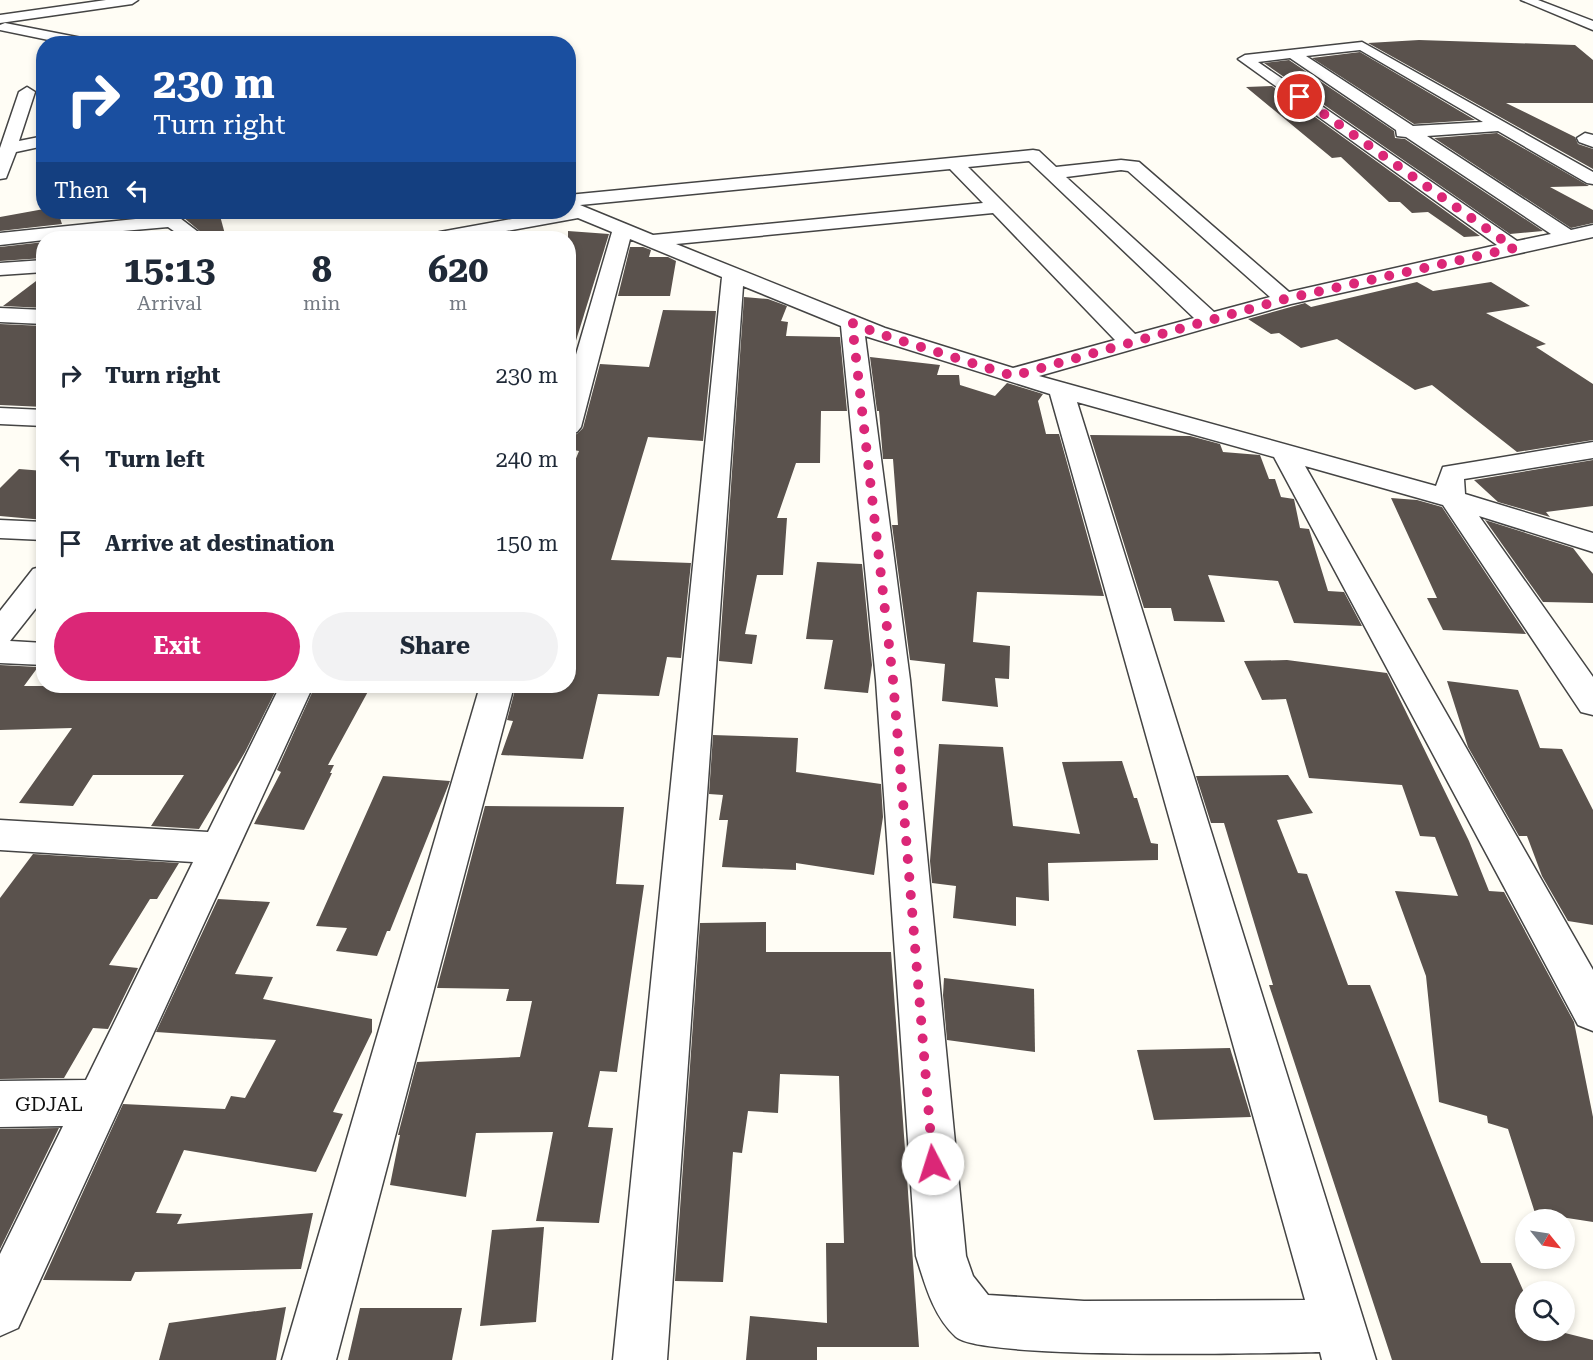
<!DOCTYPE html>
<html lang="en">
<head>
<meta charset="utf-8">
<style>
  :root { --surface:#fff; --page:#f2f2f3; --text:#1f2937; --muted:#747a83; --accent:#db2777 }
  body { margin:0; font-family:"Roboto Serif",serif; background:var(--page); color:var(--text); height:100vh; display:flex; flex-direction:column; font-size:22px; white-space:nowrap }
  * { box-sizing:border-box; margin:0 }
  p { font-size:20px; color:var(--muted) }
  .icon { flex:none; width:33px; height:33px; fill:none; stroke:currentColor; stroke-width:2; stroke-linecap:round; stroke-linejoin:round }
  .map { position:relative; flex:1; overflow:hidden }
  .panel { position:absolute; left:36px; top:231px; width:540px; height:462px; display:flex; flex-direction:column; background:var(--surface); border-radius:24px; box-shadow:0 3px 9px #0003 }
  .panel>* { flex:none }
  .banner { position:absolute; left:36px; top:36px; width:540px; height:183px; border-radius:24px; box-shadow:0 3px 9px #0003; background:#1a4fa0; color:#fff; overflow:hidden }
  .needle { width:39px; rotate:120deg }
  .controls { position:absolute; left:1515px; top:1209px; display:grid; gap:12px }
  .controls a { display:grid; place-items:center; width:60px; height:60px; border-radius:50%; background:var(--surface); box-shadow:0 3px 9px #0003; font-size:30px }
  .pin { position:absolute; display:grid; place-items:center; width:51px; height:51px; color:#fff; margin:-26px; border:3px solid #fff; border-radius:50%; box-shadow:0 2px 6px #0007 }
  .me { position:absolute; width:66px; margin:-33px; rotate:355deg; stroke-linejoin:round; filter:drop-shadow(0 0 4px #0008) }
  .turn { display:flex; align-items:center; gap:21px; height:126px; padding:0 18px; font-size:27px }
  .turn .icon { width:78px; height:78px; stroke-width:2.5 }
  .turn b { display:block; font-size:42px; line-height:51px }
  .then { display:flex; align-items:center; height:57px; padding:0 18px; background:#0003; gap:12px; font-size:22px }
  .eta { display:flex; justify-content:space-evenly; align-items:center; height:102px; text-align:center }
  .eta b { font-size:36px; font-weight:700; line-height:42px }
  .primary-button { display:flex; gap:12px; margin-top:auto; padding:12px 18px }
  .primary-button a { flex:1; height:69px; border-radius:36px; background:var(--accent); color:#fff; font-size:24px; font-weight:700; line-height:69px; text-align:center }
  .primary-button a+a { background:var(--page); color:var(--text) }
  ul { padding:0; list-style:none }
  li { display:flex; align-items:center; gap:18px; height:84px; padding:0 18px }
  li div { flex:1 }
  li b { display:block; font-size:22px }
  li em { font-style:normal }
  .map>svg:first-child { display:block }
</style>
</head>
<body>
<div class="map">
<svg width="1593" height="1360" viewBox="0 0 1593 1360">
  <rect width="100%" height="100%" fill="#fffdf5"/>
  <!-- building -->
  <g fill="#5a524d">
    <path d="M1419 40 1575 45 1593 60V103H1506L1575 137 1578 144 1593 149V169L1368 43Z"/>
    <path d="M1360 52 1475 120 1414 124 1312 58Z"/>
    <path d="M1289 60 1394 131 1395 138 1405 139 1543 231 1510 234 1264 63Z"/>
    <path d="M1272 86 1480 236 1464 237 1428 212 1412 213 1400 202H1389L1341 157 1332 158 1246 87Z"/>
    <path d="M1497 133 1589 186 1550 187 1593 210V223L1571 228 1434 138Z"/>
    <path d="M44 209V212H58L62 224 0 231V217Z"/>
    <path d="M177 212H219L226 238H208Z"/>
    <path d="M568 231 609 234 574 347 568 346Z"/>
    <path d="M44 242V258L0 261V247Z"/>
    <path d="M630 247H643L651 250 649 257H668L676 261 670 296H618Z"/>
    <path d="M44 275V308L3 306Z"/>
    <path d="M1417 282 1433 291 1491 282 1530 306 1486 313 1546 344 1536 347 1593 384V440L1517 452 1432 385 1415 390 1337 339 1301 348 1279 333 1271 334 1248 319 1305 303 1311 307Z"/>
    <path d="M744 297 768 299 787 306 781 321 788 322 786 336 840 337 847 411H821L820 463H796L777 518H787L783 575H757L745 634 757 635 752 664 719 661Z"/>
    <path d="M663 310 716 311 703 441 648 437 611 560 691 563 681 658 667 657 659 696 598 694 583 759 501 755 513 721 507 720 516 686H568V478L579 451 568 449V436L577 434 583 428 600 364 649 367Z"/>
    <path d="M0 324 44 326V407L0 405Z"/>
    <path d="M870 357 940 365 937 375H959L960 385 995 396 1007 383 1043 394 1038 401 1046 434H1059L1104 596 977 592 973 642 1010 646 1009 679 995 678 998 707 942 701 945 664 910 660 892 525H898L893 459H883L879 411H877Z"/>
    <path d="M1090 435 1190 436 1220 444 1223 452 1260 455 1269 479H1275L1281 497 1294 499 1300 528 1309 529 1328 591 1344 592 1362 626 1294 623 1278 581 1208 575 1225 622 1174 621 1171 608H1144Z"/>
    <path d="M1593 460V506L1546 512 1550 517 1498 502 1474 480Z"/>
    <path d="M19 469 44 471V520L0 516V488Z"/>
    <path d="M1391 498 1417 500 1442 507 1526 634 1443 630 1427 598H1437Z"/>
    <path d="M1485 520 1573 548 1593 574V603L1543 602Z"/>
    <path d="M817 562 862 564 872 665 868 693 824 689 833 640 806 639Z"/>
    <path d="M1287 660 1387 673 1469 841 1489 891 1504 892 1574 1022 1593 1117V1222L1535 1213 1508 1129 1488 1123 1487 1116 1439 1102 1426 976 1395 891 1458 896 1435 837 1420 836 1402 785 1309 778 1286 699 1262 700 1244 661Z"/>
    <path d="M0 665 38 667 24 686H278L245 752 199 829 151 826 184 775H93L73 806 19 803 72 728 0 730Z"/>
    <path d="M1447 681 1518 690 1540 748 1562 749 1593 810V925L1568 921 1542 876 1527 836H1519L1468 747Z"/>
    <path d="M315 686H371L328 765H334L330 773H332L304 830 254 824 281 772 277 770Z"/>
    <path d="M713 735 798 738 796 772 881 784 883 817 874 875 796 863V870L722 867 728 820H719L723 795 709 794Z"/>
    <path d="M939 744 1003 747 1013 826 1080 834 1062 762 1122 761 1134 798H1137L1151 843 1158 844V860L1048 863 1049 901 1016 897V926L953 918 956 886 932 883 930 861Z"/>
    <path d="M1288 775 1313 813 1277 820 1298 873 1307 874 1348 985H1370L1481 1263H1511L1526 1297V1330H1553L1593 1340V1360H1392L1269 985H1273L1224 823H1211L1196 776Z"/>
    <path d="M383 776 450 781 390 931H387L377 956 336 951 347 928 316 926Z"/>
    <path d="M485 806 624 807 616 884 644 885 617 1072 600 1071 588 1127 613 1128 599 1223 536 1221 553 1132 476 1133 466 1197 390 1185 400 1135H398L417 1062 520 1057 532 1001H506L509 989 437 988Z"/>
    <path d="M33 854 179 863 157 899H150L109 965 138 968 108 1029 93 1028 64 1078 0 1079V898Z"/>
    <path d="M218 899 270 902 235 974 273 977 263 999 372 1019V1032L333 1112 343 1114 316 1172 184 1150 156 1213 182 1214 177 1224 313 1213 301 1269 135 1272 131 1281 43 1280 123 1104 225 1109 231 1096 245 1098 276 1040 156 1032Z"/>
    <path d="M766 922V952H891L919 1347H817V1360H746L750 1316 827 1323 826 1243H844L839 1076 780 1074 778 1113 748 1111 742 1153 733 1152 723 1282 675 1281 700 923Z"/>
    <path d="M944 978 1034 989 1035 1052 947 1040 943 995Z"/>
    <path d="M1230 1048 1251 1117 1154 1120 1137 1050Z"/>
    <path d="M59 1128 0 1249V1129Z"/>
    <path d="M544 1227 536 1322 480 1326 492 1230Z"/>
    <path d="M286 1307 276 1360H159L169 1323Z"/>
    <path d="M360 1308H462L452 1360H348Z"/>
  </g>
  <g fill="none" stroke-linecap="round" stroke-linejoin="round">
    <defs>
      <g id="minor">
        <path d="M106 0H138L132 4 0 23V15Z"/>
        <path d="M1521 0H1538L1593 21V30Z"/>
        <path d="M5 23 92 40 99 44H68L0 30V25Z"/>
        <path d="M1362 42 1593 172V184L1587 183 1498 131 1427 136 1571 230 1593 225V237L1291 304 1039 376 1436 486 1443 467 1593 442V458L1464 479 1465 494 1593 533V552L1479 516 1593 677V715L1581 712 1443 505 1305 466 1593 970V1031L1578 1025 1274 457 1077 402 1376 1360H1322L1320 1352C1268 1353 982 1360 956 1337 933 1316 925 1284 916 1256L876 680 841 326 743 286 667 1360H613L722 277 630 239 581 427 577 432 568 434V382L612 232 578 218 468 238H430L433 234 440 232 550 212H568V195L1033 150 1039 151 1056 167 1121 160 1139 162 1289 292 1497 245 1238 59 1245 55ZM1360 50 1483 122 1413 126 1306 56ZM1290 58 1396 130 1397 136 1406 137 1551 234 1517 241 1258 62ZM1029 161 1046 177 1194 318 1135 334 968 167ZM950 169 983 203 653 235 580 205ZM1121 170 1128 171 1270 297 1214 312 1066 177ZM993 213 1115 340 1013 368 885 328 676 244ZM865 336 1050 394 1305 1300 1084 1301 988 1295 973 1276 966 1256 910 680Z"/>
        <path d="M27 87 35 92 19 141 44 136V146L16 152 6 178 0 179V148L19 92Z"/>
        <path d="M1585 133 1593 135V147L1579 142 1577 138Z"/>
        <path d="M151 212H172L206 238H184L168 227 44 238V240L0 245V233L155 217Z"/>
        <path d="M44 260V272L0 275V263Z"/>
        <path d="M0 308 44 310V324L0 322Z"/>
        <path d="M0 408 44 410V426L0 424Z"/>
        <path d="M0 520 44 522V540L0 538Z"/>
        <path d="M44 566V598L10 641 44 643V665L0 663V611L33 569Z"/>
        <path d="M280 686H313L18 1328 0 1336V1254L63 1126 0 1127V1081L86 1080 193 862 0 850V820L208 832Z"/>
        <path d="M480 686H514L336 1360H282Z"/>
      </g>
    </defs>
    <!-- minor casing -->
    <use href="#minor" stroke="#444" stroke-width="3"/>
    <!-- minor -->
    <use href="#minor" fill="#fff" fill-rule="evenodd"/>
  </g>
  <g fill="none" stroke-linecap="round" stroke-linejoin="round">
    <!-- route -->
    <path stroke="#db2777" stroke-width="10" stroke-dasharray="0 18" d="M933 1164 893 680 852 323 877 333 1013 376 1285 299 1514 248 1300 97"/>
  </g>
  <g text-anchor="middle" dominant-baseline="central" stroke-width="6" stroke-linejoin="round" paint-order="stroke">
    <!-- near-street labels -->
    <g font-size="20" fill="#111" stroke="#fff">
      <text x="49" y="1104">GDJAL</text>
    </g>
  </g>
</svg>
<div class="controls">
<a><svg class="needle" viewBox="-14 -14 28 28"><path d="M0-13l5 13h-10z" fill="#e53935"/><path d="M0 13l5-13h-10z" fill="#747a83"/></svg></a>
<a><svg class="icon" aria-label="search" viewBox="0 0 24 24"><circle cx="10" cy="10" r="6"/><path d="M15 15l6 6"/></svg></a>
</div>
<div class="pin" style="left:1300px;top:97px;background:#d93025"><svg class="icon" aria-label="arrive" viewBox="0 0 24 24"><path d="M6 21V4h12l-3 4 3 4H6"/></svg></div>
<svg class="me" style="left:933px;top:1164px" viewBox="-20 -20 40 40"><circle r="19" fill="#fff"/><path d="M0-13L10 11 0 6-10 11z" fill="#db2777"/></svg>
<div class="banner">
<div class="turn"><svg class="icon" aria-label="right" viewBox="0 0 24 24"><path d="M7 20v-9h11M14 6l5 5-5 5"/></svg><div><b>230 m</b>Turn right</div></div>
<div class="then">Then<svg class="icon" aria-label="left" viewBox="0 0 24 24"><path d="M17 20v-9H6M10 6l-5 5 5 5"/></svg></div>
</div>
<section class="panel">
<div class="eta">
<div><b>15:13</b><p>Arrival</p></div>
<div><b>8</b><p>min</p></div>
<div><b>620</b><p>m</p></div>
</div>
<ul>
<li><svg class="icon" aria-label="right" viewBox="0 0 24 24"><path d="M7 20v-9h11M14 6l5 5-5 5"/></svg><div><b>Turn right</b></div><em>230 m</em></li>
<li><svg class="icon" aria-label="left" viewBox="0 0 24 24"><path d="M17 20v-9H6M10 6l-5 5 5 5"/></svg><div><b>Turn left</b></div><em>240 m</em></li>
<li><svg class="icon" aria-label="arrive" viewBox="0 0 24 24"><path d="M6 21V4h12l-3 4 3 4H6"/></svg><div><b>Arrive at destination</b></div><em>150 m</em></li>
</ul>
<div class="primary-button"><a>Exit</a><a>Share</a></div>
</section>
</div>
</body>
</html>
